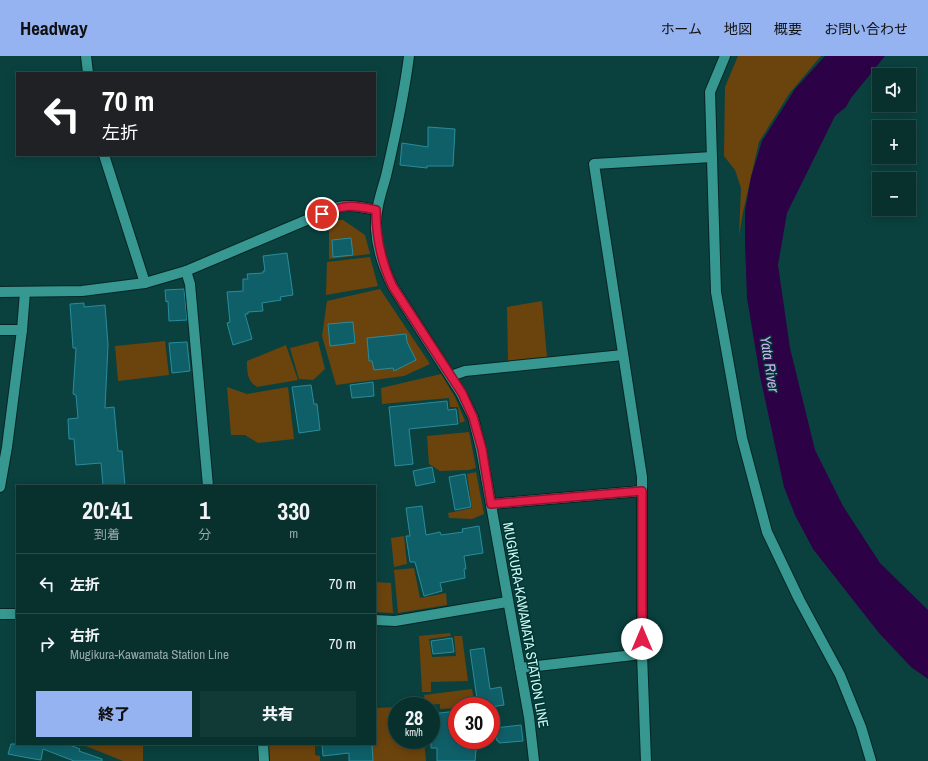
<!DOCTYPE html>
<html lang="ja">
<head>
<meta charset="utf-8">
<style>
  :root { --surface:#08312e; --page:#113936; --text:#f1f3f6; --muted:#98a9aa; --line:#294c4a; --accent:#95b2f1 }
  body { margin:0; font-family:"Archivo Narrow","Noto Sans JP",sans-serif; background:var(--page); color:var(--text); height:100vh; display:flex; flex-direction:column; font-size:15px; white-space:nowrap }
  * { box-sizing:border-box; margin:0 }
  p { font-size:13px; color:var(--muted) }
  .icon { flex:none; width:22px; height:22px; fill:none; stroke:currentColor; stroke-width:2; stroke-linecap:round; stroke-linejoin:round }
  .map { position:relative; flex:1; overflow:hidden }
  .side { position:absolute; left:16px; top:429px; width:360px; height:260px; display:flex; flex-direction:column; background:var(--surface); border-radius:0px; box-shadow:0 2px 10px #0003,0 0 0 1px var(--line) }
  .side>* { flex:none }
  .guide { position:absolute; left:16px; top:16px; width:360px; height:84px; border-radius:0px; box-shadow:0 2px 10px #0003,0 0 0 1px var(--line); background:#202124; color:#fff; overflow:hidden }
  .buttons { position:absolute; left:872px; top:12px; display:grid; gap:8px }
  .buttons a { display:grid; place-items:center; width:44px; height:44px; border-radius:0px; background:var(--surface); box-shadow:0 2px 10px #0003,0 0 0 1px var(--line); font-size:20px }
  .speed { position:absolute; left:388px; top:641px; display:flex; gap:8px; font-size:20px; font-weight:700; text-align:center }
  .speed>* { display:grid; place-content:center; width:52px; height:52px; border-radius:50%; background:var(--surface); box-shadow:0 2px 10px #0003,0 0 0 1px var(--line); line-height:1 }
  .speed small { font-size:10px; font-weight:400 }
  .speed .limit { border:6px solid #d22; background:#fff; color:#111 }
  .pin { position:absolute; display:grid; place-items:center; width:34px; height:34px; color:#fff; margin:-17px; border:2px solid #fff; border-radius:50%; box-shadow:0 1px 4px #0007 }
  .me { position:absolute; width:44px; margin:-22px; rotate:0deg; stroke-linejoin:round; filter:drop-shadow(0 0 3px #0008) }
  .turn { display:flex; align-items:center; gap:14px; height:84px; padding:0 20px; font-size:18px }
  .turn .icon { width:52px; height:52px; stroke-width:2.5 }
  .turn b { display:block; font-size:28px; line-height:34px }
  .eta { display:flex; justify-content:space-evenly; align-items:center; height:68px; text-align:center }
  .eta b { font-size:24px; font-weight:800; line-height:28px }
  .button { display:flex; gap:8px; margin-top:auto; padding:8px 20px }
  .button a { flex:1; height:46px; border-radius:0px; background:var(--accent); color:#111; font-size:16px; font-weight:800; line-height:46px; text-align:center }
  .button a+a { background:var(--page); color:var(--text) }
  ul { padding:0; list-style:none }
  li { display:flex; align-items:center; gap:12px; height:60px; padding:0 20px; border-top:1px solid var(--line) }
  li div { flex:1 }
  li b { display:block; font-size:15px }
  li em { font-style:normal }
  header { display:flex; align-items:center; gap:24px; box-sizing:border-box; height:56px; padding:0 20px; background:var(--accent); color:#111 }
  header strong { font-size:19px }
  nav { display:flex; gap:22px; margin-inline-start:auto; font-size:14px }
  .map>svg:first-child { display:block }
</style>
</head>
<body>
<header>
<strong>Headway</strong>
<nav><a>ホーム</a><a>地図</a><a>概要</a><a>お問い合わせ</a></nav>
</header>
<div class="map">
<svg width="928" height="705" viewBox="0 0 928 705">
  <rect width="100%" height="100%" fill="#0a413e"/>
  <!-- green -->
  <g fill="#6b430d">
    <path d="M738 0H821L789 38 759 86 743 156 739 180 741 132 735 114 724 100 725 31Z"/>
    <path d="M337 164H343L365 179 370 198 329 203V169Z"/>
    <path d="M370 201 378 230 326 239 327 206Z"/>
    <path d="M380 233 430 308 404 320 336 329 322 280 327 245Z"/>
    <path d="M542 245 547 301 508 305 507 251Z"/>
    <path d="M165 285 169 319 118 325 115 290Z"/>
    <path d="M318 285 325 313 313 324 299 323 290 292Z"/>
    <path d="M286 289 298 324 257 331C247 325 247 316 247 305Z"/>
    <path d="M441 318 455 341 465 365 460 367 458 351H450L449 342 382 348 381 332Z"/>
    <path d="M227 331 247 338 288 331 294 383 258 387 245 379H231Z"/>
    <path d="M469 376 476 412 469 414 440 415 429 408 427 380Z"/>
    <path d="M476 416 484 458 472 463 449 462 448 457 472 452 467 418Z"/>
    <path d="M404 480 407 508 394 511 391 482Z"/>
    <path d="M414 512 420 542 446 537 447 549 398 557 394 514Z"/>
    <path d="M375 526 391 527 393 557 375 556Z"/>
    <path d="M450 577 451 580 429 583 432 601 456 600 454 580H462L468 625 431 626V636H422L419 580Z"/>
    <path d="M472 633 475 650H457V652L440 653V648L425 649 424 639Z"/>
    <path d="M397 651V684H424L426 705H371L367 688H375V652Z"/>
    <path d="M81 688H143V705H123Z"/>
    <path d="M269 688H315V699L320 700V705H269Z"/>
  </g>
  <!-- water -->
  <path fill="#2d0146" d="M825 0H885L851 42 846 51 835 60 787 157 778 209 790 292 815 394 843 450 880 507 928 554V623L911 611 879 577 813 493 795 459 784 431 760 320 747 242 745 188V155L751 121 762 85 795 33Z"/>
  <!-- building -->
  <g fill="#0f5f69" stroke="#298c9b">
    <path d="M428 71 455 73 453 110H427V112L400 109 402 87 428 91Z"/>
    <path d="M351 182 353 199 333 201 332 184Z"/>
    <path d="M287 197 293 239 280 241 281 244 262 247 263 255 248 256V258H245L252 283 233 289 227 267 230 266 227 236 243 235V223H248L247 218 263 217V215H265L263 200Z"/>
    <path d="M184 233 187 264 169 265 168 245 166 246 165 234Z"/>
    <path d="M84 247V251L105 249 108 289 105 352 114 351 118 395H122L125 430H103L101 407 76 409 74 383H69L68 363 78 362 76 339 73 338 76 292H73L70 248Z"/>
    <path d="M353 266 355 287 330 290 328 268Z"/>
    <path d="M406 278 407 286 416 304 394 315 393 312 374 314 372 305H369L367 282Z"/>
    <path d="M187 286 190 315 172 317 169 287Z"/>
    <path d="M373 326 374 340 352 342 350 329Z"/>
    <path d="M311 329 314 348H317L320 374 299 377 292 331Z"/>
    <path d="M447 345 448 354 456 353 458 368 409 373 413 408 395 410 389 351Z"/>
    <path d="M432 411 435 426 416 430 413 415Z"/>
    <path d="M465 418 471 451 455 454 449 421Z"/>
    <path d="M422 450 426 479 440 476 441 479 463 476 462 473 479 470 483 497 464 500 466 513H464L465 522 440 527 442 535 424 540 415 506H410L406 480H410L406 452Z"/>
    <path d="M452 582 454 596 433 598 431 585Z"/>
    <path d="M484 592 490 633 501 631 504 649 491 651V650H478L470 594Z"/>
    <path d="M457 655V684H477L475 705H437V692H431V658Z"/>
    <path d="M521 669 523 685 499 687V685H497L495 672Z"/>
    <path d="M11 688H67L80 693 79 695 102 703V705H74L43 693 41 704 29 702 8 698Z"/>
    <path d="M322 688H372L373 705H349V697L323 700Z"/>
  </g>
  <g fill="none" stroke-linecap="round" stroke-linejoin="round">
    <defs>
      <g id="street">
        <path d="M86 0 88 17"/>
        <path d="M725 0 710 36 716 236 742 382 767 476 799 543 840 619 861 671 871 705"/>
        <path d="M104 99 145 227"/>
        <path d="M186 215 190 228 208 430"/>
        <path d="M0 274H22"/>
        <path d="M451 320 465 315 623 299"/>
        <path d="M0 431 7 391 22 274 25 236"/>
        <path d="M491 448 641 435"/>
        <path d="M0 558H17"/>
        <path d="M375 564 395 565 507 546"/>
        <path d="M520 612 642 598"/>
        <path d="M263 688 264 705"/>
        <path d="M646 705 642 598V421L594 108 712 101"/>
      </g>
      <g id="secondary">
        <path d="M409 0C404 40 395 81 386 120 381 138 375 154 376 173 377 193 384 213 393 231L461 337 473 361 481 393 529 661 534 705"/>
        <path d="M0 236 82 235 145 227 186 215 335 152C349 148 361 151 376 154"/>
      </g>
    </defs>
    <!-- street casing -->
    <use href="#street" stroke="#062523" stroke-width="12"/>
    <!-- secondary casing -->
    <use href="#secondary" stroke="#062523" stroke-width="12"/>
    <!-- street -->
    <use href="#street" stroke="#369891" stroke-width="10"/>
    <!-- secondary -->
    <use href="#secondary" stroke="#369891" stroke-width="10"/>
  </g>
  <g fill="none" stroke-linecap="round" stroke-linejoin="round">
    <defs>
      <path id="route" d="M322 158C345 148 352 149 376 154 376 182 381 206 393 231L462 337 473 361 482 393 491 448 642 435V583"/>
    </defs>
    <!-- route casing -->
    <use href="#route" stroke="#92132f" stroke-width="10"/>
    <!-- route -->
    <use href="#route" stroke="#e11d48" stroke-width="7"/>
  </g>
  <g text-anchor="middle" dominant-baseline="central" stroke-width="3" stroke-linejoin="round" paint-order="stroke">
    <!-- street labels -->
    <g font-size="14" fill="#cdf9f4" stroke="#003633">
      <text transform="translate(526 569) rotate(80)">MUGIKURA-KAWAMATA STATION LINE</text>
    </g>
    <!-- water labels -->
    <g font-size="15" font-style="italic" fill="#d2abf2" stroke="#003633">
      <text transform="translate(770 308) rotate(81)">Yata River</text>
    </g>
  </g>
</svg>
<div class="buttons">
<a><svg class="icon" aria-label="sound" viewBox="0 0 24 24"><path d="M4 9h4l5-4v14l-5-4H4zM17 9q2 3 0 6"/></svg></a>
<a>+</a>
<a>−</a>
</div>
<div class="speed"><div>28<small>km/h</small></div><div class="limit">30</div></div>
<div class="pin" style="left:322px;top:158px;background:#d93025"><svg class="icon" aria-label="arrive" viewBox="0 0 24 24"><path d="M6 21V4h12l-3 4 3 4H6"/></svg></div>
<svg class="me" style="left:642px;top:583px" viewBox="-20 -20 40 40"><circle r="19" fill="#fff"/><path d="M0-13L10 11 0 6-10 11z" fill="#e11d48"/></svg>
<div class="guide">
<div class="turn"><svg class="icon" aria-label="left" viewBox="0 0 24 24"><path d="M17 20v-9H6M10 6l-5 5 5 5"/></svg><div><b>70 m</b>左折</div></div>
</div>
<section class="side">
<div class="eta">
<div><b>20:41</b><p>到着</p></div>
<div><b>1</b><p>分</p></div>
<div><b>330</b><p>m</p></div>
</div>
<ul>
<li><svg class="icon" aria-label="left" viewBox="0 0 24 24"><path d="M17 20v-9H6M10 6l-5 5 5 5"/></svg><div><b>左折</b></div><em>70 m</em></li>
<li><svg class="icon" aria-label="right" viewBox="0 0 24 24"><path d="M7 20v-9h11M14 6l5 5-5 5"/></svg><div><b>右折</b><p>Mugikura-Kawamata Station Line</p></div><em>70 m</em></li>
</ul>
<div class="button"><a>終了</a><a>共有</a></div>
</section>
</div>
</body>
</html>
